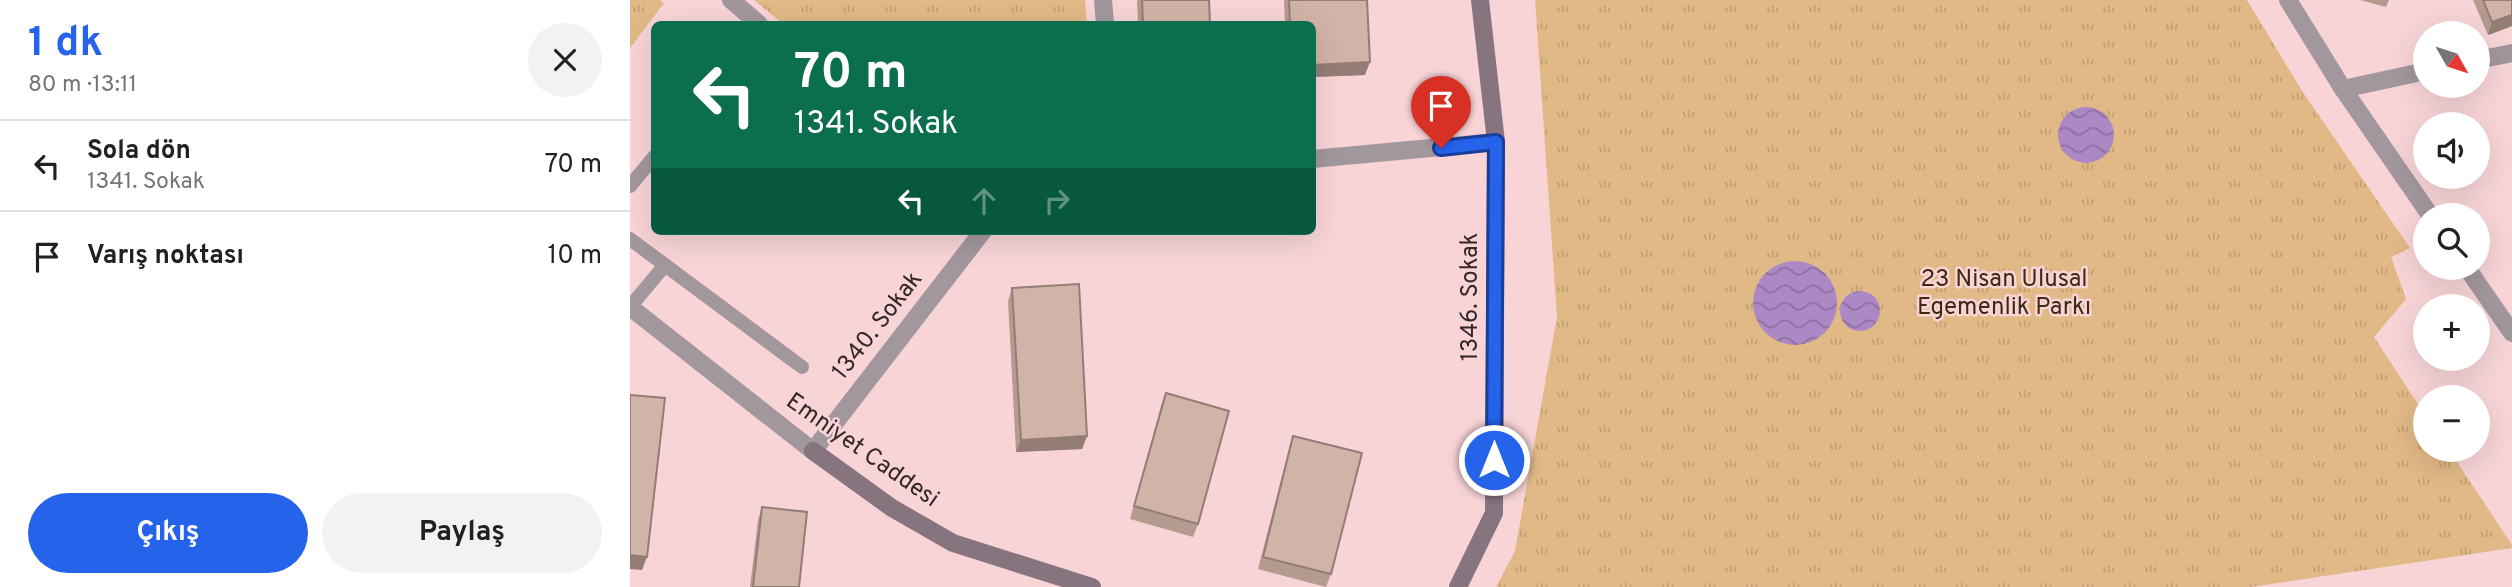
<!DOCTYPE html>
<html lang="tr">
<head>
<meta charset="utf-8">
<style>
  :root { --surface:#fff; --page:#f2f2f2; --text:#202124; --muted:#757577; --line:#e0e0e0; --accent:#2563eb }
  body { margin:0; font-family:Overpass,sans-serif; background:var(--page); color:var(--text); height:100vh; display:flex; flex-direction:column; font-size:26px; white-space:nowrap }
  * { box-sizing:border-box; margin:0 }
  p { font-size:23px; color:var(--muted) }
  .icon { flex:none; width:38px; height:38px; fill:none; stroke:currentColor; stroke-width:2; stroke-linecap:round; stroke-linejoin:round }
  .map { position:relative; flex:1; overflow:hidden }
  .side { display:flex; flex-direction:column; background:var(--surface); width:630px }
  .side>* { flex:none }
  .hud { position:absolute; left:21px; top:21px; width:665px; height:214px; border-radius:10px; box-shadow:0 7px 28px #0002; background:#0b6e4f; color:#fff; overflow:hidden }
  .needle { width:46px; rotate:129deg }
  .tools { position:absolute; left:1783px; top:21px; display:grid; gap:14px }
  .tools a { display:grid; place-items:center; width:77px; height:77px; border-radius:50%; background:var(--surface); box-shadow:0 7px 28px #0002; font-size:35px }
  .pin { position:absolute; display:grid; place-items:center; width:60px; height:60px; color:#fff; margin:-72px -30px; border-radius:50% 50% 50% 0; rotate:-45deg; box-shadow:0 0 7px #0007 }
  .pin .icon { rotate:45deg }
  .me { position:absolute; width:77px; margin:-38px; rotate:0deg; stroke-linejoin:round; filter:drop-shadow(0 0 5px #0008) }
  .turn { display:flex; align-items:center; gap:24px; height:147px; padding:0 28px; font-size:32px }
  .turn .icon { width:91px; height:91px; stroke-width:2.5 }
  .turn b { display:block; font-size:49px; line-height:60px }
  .lanes { display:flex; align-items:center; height:66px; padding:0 28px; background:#0003; justify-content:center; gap:35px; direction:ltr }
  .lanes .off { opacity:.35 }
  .round { display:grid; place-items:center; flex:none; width:74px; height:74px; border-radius:37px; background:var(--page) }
  .headline { display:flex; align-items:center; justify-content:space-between; height:119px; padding:0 28px }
  h1 { font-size:42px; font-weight:700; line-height:52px; color:var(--accent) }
  .primary-button { display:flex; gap:14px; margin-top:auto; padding:14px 28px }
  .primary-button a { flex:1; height:80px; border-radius:42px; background:var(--accent); color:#fff; font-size:28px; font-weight:700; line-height:80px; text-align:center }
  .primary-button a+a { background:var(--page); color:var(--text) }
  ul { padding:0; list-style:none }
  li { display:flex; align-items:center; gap:21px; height:91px; padding:0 28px; border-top:2px solid var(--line) }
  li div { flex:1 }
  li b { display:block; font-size:26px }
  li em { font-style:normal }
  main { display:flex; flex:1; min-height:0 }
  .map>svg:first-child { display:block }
</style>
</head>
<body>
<main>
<section class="side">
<div class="headline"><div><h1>1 dk</h1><p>80 m · 13:11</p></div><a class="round"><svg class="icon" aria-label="close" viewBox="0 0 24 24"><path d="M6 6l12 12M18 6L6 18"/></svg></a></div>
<ul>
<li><svg class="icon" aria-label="left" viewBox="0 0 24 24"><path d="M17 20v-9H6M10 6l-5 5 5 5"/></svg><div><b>Sola dön</b><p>1341. Sokak</p></div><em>70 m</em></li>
<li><svg class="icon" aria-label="arrive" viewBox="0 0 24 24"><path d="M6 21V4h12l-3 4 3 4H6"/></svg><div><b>Varış noktası</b></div><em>10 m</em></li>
</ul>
<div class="primary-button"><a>Çıkış</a><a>Paylaş</a></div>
</section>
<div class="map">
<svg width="1882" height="587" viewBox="0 0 1882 587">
  <defs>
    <pattern id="grass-tufts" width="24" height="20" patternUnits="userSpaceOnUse" patternTransform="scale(1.75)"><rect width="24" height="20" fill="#e1b986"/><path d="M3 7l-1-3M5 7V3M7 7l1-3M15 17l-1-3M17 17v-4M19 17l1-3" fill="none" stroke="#c29f74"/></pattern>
    <pattern id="water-waves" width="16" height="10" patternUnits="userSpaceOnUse" patternTransform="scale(1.75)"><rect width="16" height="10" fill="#ac89c5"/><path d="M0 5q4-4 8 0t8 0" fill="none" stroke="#8d70a0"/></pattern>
  </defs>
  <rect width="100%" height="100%" fill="#f8d4d7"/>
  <!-- grass -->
  <g fill="url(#grass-tufts)">
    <path d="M0 0H30L34 3 0 48Z"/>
    <path d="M124 0H455L457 24H153Z"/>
    <path d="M905 0H1617L1672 91 1780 248 1761 257 1776 299 1744 337 1795 415 1796 450H1819L1882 545V548L1621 587H866L885 551 927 317Z"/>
  </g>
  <!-- water -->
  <g fill="url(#water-waves)">
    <circle cx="1456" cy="135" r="28"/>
    <circle cx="1165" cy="303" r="42"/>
    <circle cx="1230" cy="311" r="20"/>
  </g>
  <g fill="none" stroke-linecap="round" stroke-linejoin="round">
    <!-- lane -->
    <g stroke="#a3979e" stroke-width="14">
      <path d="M0 186 24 157"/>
      <path d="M0 239 172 367"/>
      <path d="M0 307 35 265"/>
    </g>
    <!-- street -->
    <g stroke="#a3979e" stroke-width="18">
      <path d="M101 0 129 24"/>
      <path d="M473 0 475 24"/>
      <path d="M1658 0 1713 89 1800 215"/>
      <path d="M1848 60 1882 53"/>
      <path d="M1713 89 1796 71"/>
      <path d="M682 159 866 142"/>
      <path d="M1837 268 1882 333"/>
      <path d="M0 307 183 451 353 231"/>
    </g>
    <!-- secondary -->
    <g stroke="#86747f" stroke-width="18">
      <path d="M183 451 262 508 323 543 462 587"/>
      <path d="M828 587 864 513 866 142 850 0"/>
    </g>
  </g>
  <!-- wall -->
  <g fill="#b59a90">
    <path d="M507 0H579L580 24H508Z"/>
    <path d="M654 0H737L735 75 682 77V24H655Z"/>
    <path d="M1730 0H1759L1756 7Z"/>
    <path d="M1843 0H1882V26L1858 35Z"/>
    <path d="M382 288 457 436 452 449 386 452 378 301Z"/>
    <path d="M536 393 568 524 563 537 500 519 531 406Z"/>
    <path d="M663 436 701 574 696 587 628 569 659 449Z"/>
    <path d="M132 507 169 587H120L128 520Z"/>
  </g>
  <!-- shaded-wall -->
  <g fill="#937d75">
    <path d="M1882 15V26L1858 35 1862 22Z"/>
    <path d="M740 62 735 75 682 77V65Z"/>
    <path d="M457 436 452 449 386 452 391 440Z"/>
    <path d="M0 555 17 557 12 570 0 569Z"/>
  </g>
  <!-- building -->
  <g fill="#d2b3a7" stroke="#937d75" stroke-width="2">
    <path d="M512 0H579L580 24H513Z"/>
    <path d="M659 0H737L740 62 682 65V24H660Z"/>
    <path d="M1853 0H1882V15L1862 22Z"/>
    <path d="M449 284 457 436 391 440 382 288Z"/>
    <path d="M536 393 599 411 568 524 504 506Z"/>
    <path d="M0 395 35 398 17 557 0 555Z"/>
    <path d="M663 436 732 453 701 574 633 557Z"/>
    <path d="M132 507 177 512 169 587H123Z"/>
  </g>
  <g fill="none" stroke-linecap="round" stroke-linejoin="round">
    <defs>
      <path id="route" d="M811 148 866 142 864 460"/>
    </defs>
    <!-- route casing -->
    <use href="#route" stroke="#184099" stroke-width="18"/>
    <!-- route -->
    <use href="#route" stroke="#2563eb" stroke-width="12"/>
  </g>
  <g text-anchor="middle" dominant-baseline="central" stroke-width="5" stroke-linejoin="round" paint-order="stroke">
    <!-- park labels -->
    <g font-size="24" fill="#3d2a0f" stroke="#f8d4d7">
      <text x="1374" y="280">23 Nisan Ulusal<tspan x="1374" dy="28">Egemenlik Parkı</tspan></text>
    </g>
    <!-- street labels -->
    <g font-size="24" fill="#342728" stroke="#f8d4d7">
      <text transform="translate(841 297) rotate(-90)">1346. Sokak</text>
      <text transform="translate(248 326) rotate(-52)">1340. Sokak</text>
      <text transform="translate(232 451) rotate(35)">Emniyet Caddesi</text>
    </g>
  </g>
</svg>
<div class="tools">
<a><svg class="needle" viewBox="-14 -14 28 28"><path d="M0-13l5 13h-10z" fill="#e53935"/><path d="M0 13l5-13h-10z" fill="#757577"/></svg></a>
<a><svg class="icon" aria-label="sound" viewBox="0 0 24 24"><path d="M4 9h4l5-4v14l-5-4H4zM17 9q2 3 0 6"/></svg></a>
<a><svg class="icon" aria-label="search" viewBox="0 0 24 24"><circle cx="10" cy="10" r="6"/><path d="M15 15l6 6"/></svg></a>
<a>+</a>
<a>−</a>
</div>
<div class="pin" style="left:811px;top:148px;background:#d93025"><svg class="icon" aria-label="arrive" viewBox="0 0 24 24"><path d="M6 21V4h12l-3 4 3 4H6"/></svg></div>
<svg class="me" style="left:864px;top:460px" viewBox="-20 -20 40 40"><circle r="17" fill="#2563eb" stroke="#fff" stroke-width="3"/><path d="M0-11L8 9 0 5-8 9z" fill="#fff"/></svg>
<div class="hud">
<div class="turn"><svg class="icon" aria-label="left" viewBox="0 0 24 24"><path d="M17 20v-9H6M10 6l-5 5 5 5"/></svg><div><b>70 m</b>1341. Sokak</div></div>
<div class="lanes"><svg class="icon" aria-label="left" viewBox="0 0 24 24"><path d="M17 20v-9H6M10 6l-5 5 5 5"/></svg><svg class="icon off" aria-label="ahead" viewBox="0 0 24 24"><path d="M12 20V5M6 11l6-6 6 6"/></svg><svg class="icon off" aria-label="right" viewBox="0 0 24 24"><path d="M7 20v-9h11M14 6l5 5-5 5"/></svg></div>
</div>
</div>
</main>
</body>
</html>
